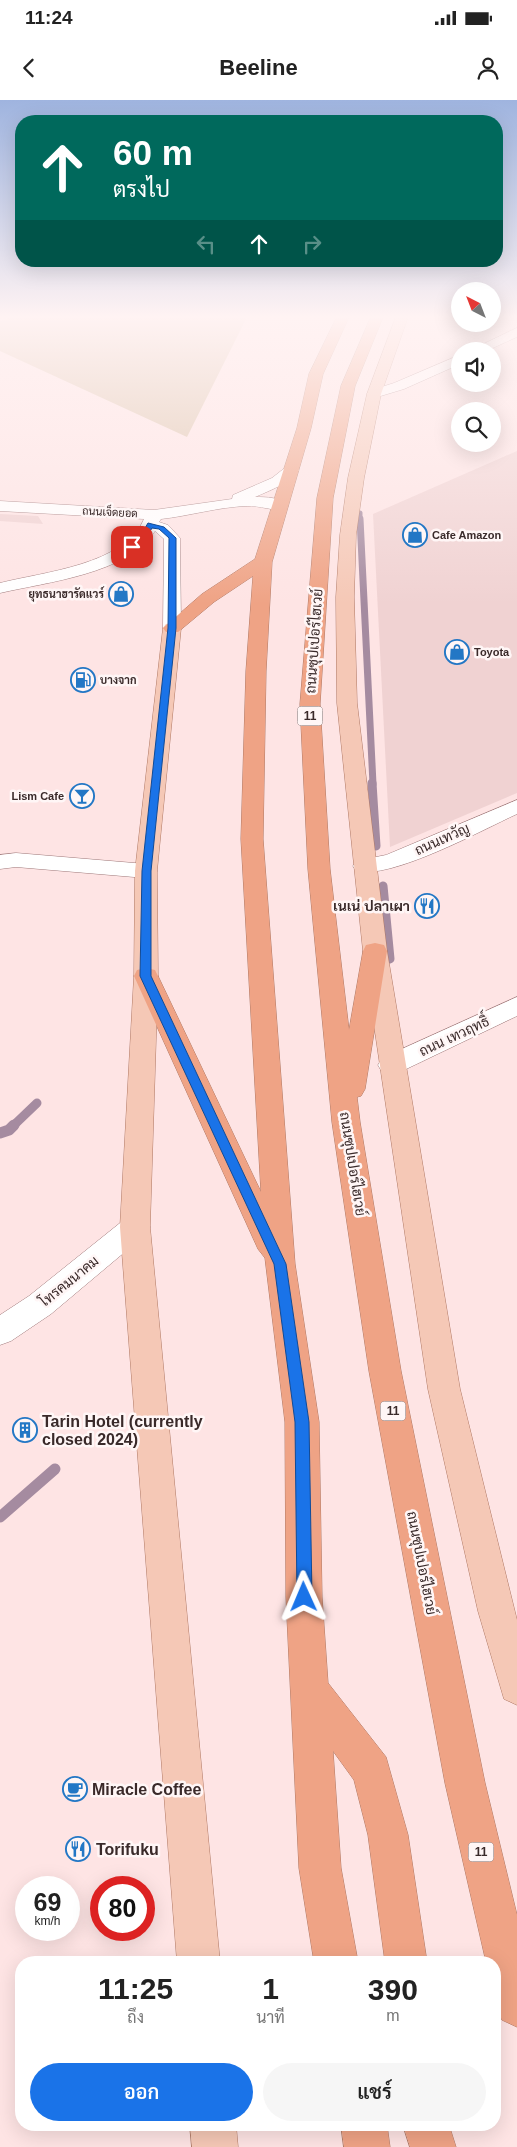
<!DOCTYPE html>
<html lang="th">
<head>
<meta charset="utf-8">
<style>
  :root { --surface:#fff; --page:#f6f6f6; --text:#222; --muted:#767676; --accent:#1a73e8 }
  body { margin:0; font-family:Helvetica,Sarabun,sans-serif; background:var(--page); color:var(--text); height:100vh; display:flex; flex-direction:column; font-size:19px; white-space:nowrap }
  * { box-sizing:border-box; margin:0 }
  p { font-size:16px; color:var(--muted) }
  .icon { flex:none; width:28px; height:28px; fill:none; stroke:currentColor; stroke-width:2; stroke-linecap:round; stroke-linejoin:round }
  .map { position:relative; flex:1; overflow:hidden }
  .drawer { position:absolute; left:15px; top:1856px; width:486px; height:175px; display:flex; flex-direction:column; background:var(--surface); border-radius:20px; box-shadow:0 5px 20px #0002 }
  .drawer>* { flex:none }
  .top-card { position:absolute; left:15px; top:15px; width:488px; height:152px; border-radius:20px; box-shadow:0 5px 20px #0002; background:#00695c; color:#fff; overflow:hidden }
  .needle { width:32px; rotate:318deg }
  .buttons { position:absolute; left:451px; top:182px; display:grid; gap:10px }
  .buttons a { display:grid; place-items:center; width:50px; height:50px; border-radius:50%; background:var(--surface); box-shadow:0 5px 20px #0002; font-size:25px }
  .speed { position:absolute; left:15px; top:1776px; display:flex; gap:10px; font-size:25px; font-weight:700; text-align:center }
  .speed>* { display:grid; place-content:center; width:65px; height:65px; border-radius:50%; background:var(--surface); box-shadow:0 5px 20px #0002; line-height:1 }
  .speed small { font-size:12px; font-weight:400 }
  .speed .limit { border:8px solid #d22; background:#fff; color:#111 }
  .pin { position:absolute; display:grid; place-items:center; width:42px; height:42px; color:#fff; margin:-21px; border-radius:10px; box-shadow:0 2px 8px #0006 }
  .me { position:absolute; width:55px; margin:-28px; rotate:359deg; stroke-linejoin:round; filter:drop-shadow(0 0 4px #0008) }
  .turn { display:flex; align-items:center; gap:18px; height:105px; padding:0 15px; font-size:22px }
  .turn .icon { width:65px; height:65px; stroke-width:2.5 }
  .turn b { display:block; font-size:35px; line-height:42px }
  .lanes { display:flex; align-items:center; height:48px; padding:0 15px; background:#0003; justify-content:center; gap:25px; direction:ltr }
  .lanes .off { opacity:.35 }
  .eta { display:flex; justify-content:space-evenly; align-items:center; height:85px; text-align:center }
  .eta b { font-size:30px; font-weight:600; line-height:35px }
  .button { display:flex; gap:10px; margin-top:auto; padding:10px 15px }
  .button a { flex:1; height:58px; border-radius:30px; background:var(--accent); color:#fff; font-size:20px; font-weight:600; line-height:58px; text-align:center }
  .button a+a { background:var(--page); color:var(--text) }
  .status { display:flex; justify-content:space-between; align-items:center; height:35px; padding:0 25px; background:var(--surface); direction:ltr }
  .status svg { height:14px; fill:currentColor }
  header { display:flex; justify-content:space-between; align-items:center; height:65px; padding:0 15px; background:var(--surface); font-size:22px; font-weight:600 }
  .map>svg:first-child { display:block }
</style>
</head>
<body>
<div class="status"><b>11:24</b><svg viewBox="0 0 49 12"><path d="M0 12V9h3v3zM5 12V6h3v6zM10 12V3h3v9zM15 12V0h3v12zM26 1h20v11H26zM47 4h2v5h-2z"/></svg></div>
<header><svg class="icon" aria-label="back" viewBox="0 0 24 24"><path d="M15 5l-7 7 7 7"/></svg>Beeline<svg class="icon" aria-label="person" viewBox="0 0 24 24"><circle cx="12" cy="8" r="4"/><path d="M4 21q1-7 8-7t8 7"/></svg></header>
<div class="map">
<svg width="517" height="2047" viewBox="0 0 517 2047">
  <rect width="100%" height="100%" fill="#fee4e4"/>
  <!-- built -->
  <g fill="#f0d2d2">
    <path d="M517 351V693L390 747 373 414Z"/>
    <path d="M0 414 38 416 43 424 0 421Z"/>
  </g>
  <!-- green -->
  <path fill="#dac1a7" d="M15 217H247L187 337 0 251V221Z"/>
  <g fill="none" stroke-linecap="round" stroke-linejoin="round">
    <!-- stream-far3 -->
    <path stroke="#a58ba0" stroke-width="5" d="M360 413V421"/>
    <!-- stream-far2 -->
    <path stroke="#a58ba0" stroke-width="7" d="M360 419 373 684"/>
    <!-- stream-far1 -->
    <g stroke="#a58ba0" stroke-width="9">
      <path d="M372 683 376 746"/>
      <path d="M383 786 390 859"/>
      <path d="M13 1026 37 1003"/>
    </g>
    <!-- stream -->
    <g stroke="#a58ba0" stroke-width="11">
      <path d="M0 1033 9 1030 14 1025"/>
      <path d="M0 1417 55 1369"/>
    </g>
    <defs>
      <g id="minor">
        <path d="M517 228V237L486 251H469Z"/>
        <path d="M460 255V264L404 289 374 298 367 294 369 291 394 283Z"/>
        <path d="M291 365 299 370C288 384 271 390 255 397 266 397 281 397 288 406L286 409C275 412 259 405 247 406 218 407 189 416 161 419L159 422 168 425 180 438 181 528 178 532H166L163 528 164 439 155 431C128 474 47 482 0 493V483C43 472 125 465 144 419L0 411V401L154 410 232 399 233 395 272 378 286 367Z"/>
        <path d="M517 700V714C482 730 391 780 356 771L353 766 356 761 386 755Z"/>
        <path d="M16 753 146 764 154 766 157 771 154 776 146 778 16 767 0 769V755Z"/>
        <path d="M517 897V916L400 972 391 974 382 972 378 965 382 958Z"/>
        <path d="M135 1115 145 1119 150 1127 145 1135 51 1214 11 1241 0 1245V1215L29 1196 125 1119Z"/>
      </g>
      <g id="major">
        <path d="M396 217H408L381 294 364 378 356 435 354 497 357 603 387 851 460 1289 517 1520V1605L504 1599 478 1511 428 1289 363 851 337 603 336 497 340 435 348 378 367 294Z"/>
        <path d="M172 523 178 524 181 528 157 771 158 876 150 1127 220 1862H177L120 1127 134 876 135 771 163 528 166 524Z"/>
        <path d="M190 2025H236L238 2047H192Z"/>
      </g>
      <g id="highway">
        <path d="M337 217H349L323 274 311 328 272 462 266 571 263 739 295 1164 319 1322 322 1497 328 1583 386 1657 408 1735 427 1862H385L368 1735 354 1680 333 1651 341 1768 358 1862H314L299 1768 286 1497 285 1322 265 1158 258 1149 134 876 137 870 146 868 155 870 158 876 261 1092 241 739 246 571 253 476 214 502 178 532H166L163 528 202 494 255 459 297 328 309 274Z"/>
        <path d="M371 217H383L355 286 333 398 320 604 330 769 349 930 363 851 366 845 375 843 384 845 387 851 365 989 361 996 357 997 360 1022 401 1271 485 1683 517 1815V1927L502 1920 495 1905V1862H486L445 1683 369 1271 332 1022 308 769 300 604 317 398 341 286Z"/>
        <path d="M341 2025H387L390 2047H344Z"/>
        <path d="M403 2025H449L456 2047H410Z"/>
      </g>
    </defs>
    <!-- minor casing -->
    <use href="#minor" stroke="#9f797a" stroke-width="1"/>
    <!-- major casing -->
    <use href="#major" stroke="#b07965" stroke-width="1"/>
    <!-- highway casing -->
    <use href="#highway" stroke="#b07965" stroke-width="1"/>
    <!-- minor -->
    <use href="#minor" fill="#fff" fill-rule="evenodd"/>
    <!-- major -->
    <use href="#major" fill="#f5c8b6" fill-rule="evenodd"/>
    <!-- highway -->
    <use href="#highway" fill="#efa385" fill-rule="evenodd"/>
  </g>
  <!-- sky -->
  <linearGradient id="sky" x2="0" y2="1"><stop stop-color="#9fb4df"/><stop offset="0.43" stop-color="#fff3f3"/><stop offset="1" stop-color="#fff3f3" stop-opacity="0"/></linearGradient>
  <rect width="517" height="504" fill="url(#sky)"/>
  <!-- route -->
  <path fill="#1a73e8" stroke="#114b97" d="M148 423 164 427 176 438V528L151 771V876L286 1164 309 1322 312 1497 309 1502 304 1505 299 1502 297 1497 295 1322 274 1164 140 876 142 771 168 528 169 438 159 429 152 428 146 438 135 448 129 447 141 435Z"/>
  <!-- icons -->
  <defs>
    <symbol id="shop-ring" viewBox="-11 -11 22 22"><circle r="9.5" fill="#fff6f6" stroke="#2377c5" stroke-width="1.5"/><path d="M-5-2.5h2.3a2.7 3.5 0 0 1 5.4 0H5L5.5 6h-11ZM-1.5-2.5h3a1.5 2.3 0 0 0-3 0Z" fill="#2377c5"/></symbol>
    <symbol id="fuel-ring" viewBox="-11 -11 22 22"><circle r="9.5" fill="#fff6f6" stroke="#2377c5" stroke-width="1.5"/><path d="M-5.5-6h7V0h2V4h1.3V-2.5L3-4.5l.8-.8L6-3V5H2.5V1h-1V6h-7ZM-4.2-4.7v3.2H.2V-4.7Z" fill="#2377c5"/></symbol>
    <symbol id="bar-ring" viewBox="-11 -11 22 22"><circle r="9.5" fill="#fff6f6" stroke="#2377c5" stroke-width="1.5"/><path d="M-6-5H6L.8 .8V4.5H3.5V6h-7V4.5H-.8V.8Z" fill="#2377c5"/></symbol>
    <symbol id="restaurant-ring" viewBox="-11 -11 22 22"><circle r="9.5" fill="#fff6f6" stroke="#2377c5" stroke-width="1.5"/><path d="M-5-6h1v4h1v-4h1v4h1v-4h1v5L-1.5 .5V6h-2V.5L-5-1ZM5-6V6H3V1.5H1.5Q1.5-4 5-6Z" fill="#2377c5"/></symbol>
    <symbol id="building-ring" viewBox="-11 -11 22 22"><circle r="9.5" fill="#fff6f6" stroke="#2377c5" stroke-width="1.5"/><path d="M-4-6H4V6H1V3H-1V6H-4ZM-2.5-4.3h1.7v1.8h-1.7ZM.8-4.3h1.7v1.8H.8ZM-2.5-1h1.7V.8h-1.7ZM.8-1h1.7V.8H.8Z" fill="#2377c5"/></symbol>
    <symbol id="cafe-ring" viewBox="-11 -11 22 22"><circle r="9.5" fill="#fff6f6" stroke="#2377c5" stroke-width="1.5"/><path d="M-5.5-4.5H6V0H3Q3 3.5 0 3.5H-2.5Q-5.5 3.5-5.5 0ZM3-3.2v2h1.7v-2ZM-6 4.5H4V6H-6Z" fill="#2377c5"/></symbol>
  </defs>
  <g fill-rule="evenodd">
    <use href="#shop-ring" x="401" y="421" width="28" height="28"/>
    <use href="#shop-ring" x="107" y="480" width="28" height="28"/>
    <use href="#shop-ring" x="443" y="538" width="28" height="28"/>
    <use href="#fuel-ring" x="69" y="566" width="28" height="28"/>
    <use href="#bar-ring" x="68" y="682" width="28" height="28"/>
    <use href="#restaurant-ring" x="413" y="792" width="28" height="28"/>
    <use href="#building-ring" x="11" y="1316" width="28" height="28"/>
    <use href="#cafe-ring" x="61" y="1675" width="28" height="28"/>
    <use href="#restaurant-ring" x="64" y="1735" width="28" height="28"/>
  </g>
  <g text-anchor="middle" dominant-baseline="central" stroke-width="5" stroke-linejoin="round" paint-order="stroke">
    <!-- far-street labels -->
    <g font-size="11" fill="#3a2a2a" stroke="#fff6f6">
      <text transform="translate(110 412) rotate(3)">ถนนเจ็ดยอด</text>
    </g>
    <!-- far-poi labels -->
    <g font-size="11" font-weight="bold" fill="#3a2a2a" stroke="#fff6f6" text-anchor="start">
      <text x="432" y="435">Cafe Amazon</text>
      <text x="104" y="494" text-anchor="end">ยุทธนาฮารัดแวร์</text>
      <text x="474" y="552">Toyota</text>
      <text x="100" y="580">บางจาก</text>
      <text x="64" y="696" text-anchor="end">Lism Cafe</text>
    </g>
    <!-- shield labels -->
    <g fill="#fff6f6" stroke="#756767" stroke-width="1">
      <rect x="297.5" y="606.5" width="25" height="19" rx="4"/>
      <rect x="380.5" y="1301.5" width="25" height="19" rx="4"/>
      <rect x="468.5" y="1742.5" width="25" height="19" rx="4"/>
    </g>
    <g font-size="12" font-weight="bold" fill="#3a2a2a">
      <text x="310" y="616">11</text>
      <text x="393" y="1311">11</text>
      <text x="481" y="1752">11</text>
    </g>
    <!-- street labels -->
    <g font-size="14" fill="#3a2a2a" stroke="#fff6f6">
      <text transform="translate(314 541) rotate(-86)">ถนนซุปเปอร์ไฮเวย์</text>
      <text transform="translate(442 739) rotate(-24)">ถนนเทวัญ</text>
      <text transform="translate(454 936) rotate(-25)">ถนน เทวฤทธิ์</text>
      <text transform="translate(353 1064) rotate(81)">ถนนซุปเปอร์ไฮเวย์</text>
      <text transform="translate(69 1181) rotate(-39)">โทรคมนาคม</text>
      <text transform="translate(422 1463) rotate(79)">ถนนซุปเปอร์ไฮเวย์</text>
    </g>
    <!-- poi labels -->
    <g font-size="14" font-weight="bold" fill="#3a2a2a" stroke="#fff6f6" text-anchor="end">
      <text x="410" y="806">เนเน่ ปลาเผา</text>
    </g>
    <!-- near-poi labels -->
    <g font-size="16" font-weight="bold" fill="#3a2a2a" stroke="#fff6f6" text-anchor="start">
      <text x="42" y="1321">Tarin Hotel (currently<tspan x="42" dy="18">closed 2024)</tspan></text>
      <text x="92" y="1689">Miracle Coffee</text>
      <text x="96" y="1749">Torifuku</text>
    </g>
  </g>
</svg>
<div class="buttons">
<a><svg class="needle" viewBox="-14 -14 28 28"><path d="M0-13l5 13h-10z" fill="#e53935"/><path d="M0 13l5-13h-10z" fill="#767676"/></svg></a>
<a><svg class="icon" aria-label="sound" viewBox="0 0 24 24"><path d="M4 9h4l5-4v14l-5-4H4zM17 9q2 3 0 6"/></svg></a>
<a><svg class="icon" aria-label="search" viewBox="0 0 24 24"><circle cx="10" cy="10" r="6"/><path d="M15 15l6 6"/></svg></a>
</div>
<div class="speed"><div>69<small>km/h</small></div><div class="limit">80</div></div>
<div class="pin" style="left:132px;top:447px;background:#d93025"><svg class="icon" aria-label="arrive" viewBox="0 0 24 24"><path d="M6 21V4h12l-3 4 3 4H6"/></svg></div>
<svg class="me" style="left:304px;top:1497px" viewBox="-20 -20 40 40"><path d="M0-17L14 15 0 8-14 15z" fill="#1a73e8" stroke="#fff" stroke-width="4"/></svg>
<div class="top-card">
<div class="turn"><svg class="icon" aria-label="ahead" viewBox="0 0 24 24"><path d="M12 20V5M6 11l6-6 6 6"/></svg><div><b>60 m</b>ตรงไป</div></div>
<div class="lanes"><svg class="icon off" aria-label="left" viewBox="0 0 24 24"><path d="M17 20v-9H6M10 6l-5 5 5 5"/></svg><svg class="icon" aria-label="ahead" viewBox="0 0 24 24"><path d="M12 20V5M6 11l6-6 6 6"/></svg><svg class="icon off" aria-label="right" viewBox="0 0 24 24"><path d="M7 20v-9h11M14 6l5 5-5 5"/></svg></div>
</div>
<section class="drawer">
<div class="eta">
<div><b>11:25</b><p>ถึง</p></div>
<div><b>1</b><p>นาที</p></div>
<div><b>390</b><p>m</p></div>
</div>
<div class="button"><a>ออก</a><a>แชร์</a></div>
</section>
</div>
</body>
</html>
